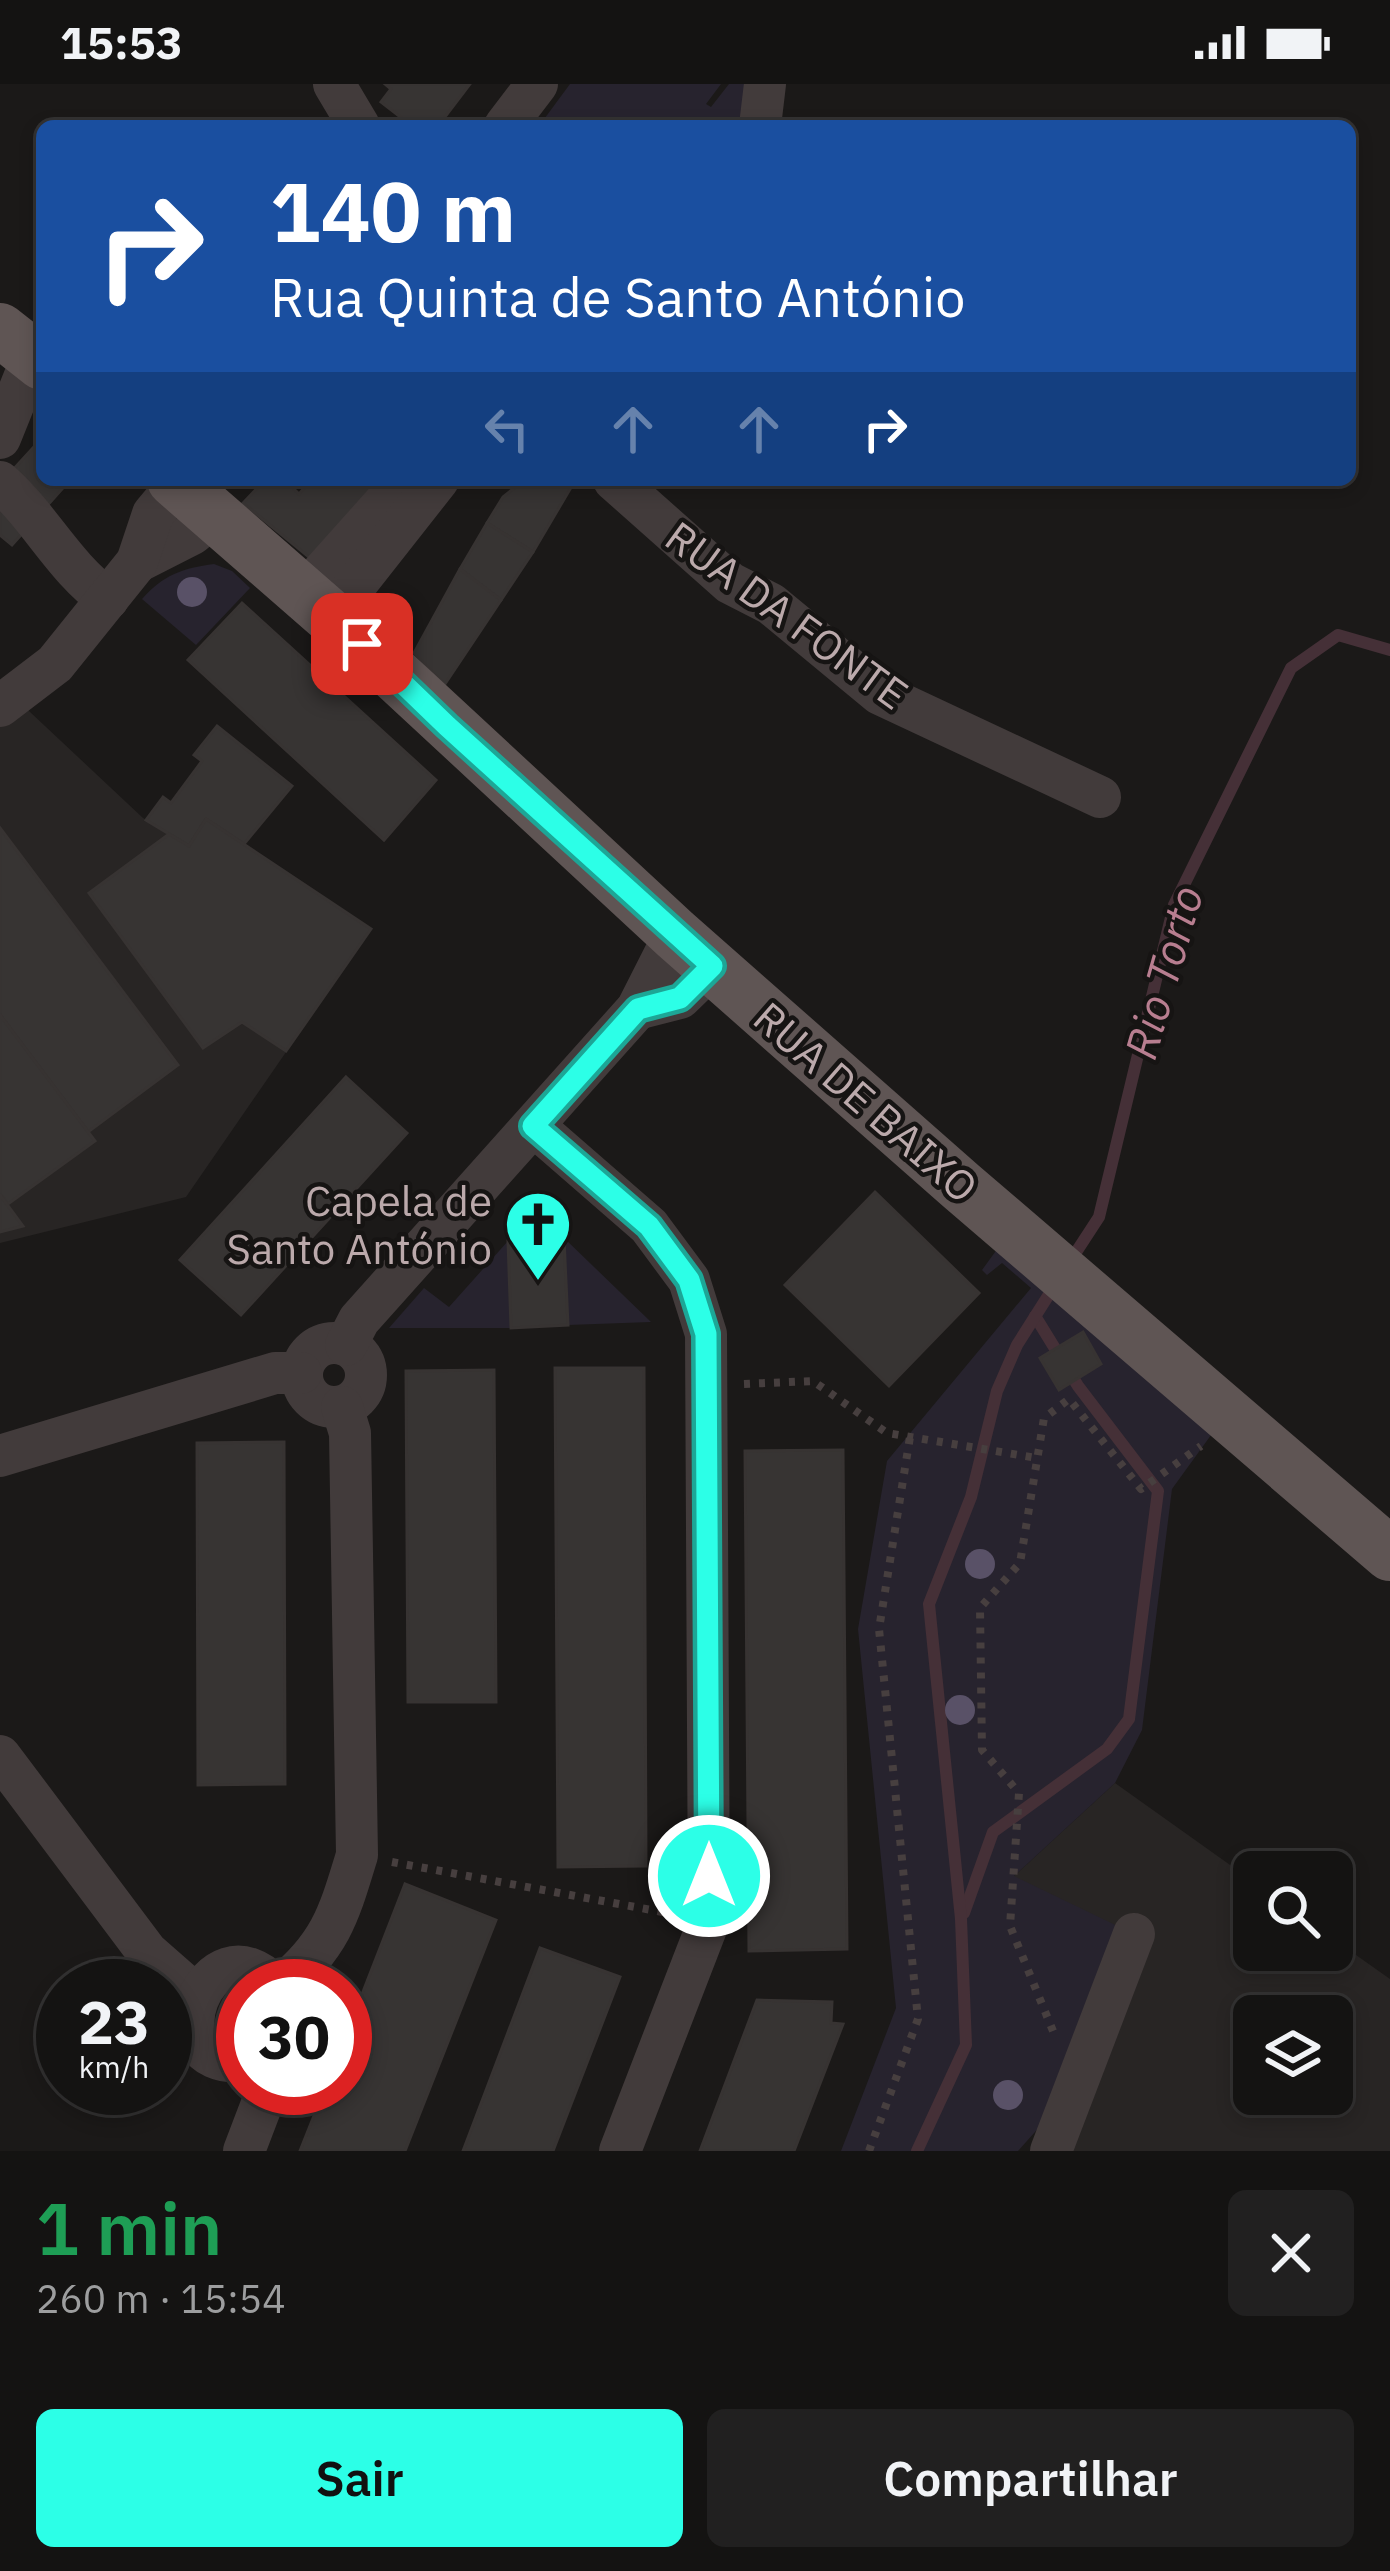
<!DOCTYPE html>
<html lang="pt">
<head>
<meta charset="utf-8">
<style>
  :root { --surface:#141312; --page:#212020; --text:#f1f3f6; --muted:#9d9e9f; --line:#333232; --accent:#2cffe7 }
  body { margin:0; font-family:"IBM Plex Sans",sans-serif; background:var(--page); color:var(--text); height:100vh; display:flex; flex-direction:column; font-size:45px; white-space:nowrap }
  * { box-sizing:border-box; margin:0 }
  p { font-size:39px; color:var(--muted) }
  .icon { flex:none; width:66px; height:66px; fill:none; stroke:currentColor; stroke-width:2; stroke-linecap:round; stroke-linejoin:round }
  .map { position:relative; height:2067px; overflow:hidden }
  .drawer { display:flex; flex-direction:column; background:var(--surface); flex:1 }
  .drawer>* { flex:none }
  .top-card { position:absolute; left:36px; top:36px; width:1320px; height:366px; border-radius:18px; box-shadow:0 6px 18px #0003,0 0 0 3px var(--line); background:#1a4fa0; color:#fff; overflow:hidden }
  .tools { position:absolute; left:1233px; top:1767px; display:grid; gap:24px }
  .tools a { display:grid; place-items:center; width:120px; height:120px; border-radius:18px; background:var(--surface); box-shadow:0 6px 18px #0003,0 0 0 3px var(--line); font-size:60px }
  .speed { position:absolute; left:36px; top:1875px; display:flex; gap:24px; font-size:60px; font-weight:700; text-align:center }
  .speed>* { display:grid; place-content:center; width:156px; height:156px; border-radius:50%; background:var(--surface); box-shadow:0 6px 18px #0003,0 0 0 3px var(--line); line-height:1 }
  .speed small { font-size:30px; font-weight:400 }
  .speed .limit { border:18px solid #d22; background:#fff; color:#111 }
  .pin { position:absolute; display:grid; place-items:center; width:102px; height:102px; color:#fff; margin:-51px; border-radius:24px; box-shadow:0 6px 18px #0006 }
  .me { position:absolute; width:132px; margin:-66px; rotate:0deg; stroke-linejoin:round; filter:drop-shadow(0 0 9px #0008) }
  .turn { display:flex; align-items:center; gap:42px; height:252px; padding:0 36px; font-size:54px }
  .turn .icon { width:156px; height:156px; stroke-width:2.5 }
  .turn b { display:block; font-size:84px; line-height:102px }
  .lanes { display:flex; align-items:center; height:114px; padding:0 36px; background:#0003; justify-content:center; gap:60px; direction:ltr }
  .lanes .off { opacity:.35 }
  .round { display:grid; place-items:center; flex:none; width:126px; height:126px; border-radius:18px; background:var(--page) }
  .summary { display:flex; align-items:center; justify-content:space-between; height:204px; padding:0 36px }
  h1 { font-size:72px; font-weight:600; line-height:90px; color:#1e9e55 }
  .primary-button { display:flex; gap:24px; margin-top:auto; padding:24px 36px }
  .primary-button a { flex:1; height:138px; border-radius:18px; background:var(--accent); color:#111; font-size:48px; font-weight:600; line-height:138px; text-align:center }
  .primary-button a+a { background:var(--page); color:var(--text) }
  .status { display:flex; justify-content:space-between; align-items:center; height:84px; padding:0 60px; background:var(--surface); direction:ltr }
  .status svg { height:33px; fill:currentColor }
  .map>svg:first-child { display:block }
</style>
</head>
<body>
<div class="status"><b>15:53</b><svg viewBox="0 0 49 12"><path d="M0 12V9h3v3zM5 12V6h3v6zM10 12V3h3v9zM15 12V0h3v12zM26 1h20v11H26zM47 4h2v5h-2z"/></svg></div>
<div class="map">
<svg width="1390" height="2067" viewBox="0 0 1390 2067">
  <rect width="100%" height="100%" fill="#1b1918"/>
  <!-- built -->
  <g fill="#282524" fill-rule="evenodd">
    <path d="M13 612 143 734 189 762 206 735 371 845 186 1113 0 1159V622Z"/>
    <path d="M1115 1699 1254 1798V1866H1332V1854L1390 1895V2067H1051L1013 1793ZM1254 1932H1332V2010H1254Z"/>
  </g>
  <!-- green -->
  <g fill="#27232e">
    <path d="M570 0H721L706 20 711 23 729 0H750L740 42H539Z"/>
    <path d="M214 480 232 487 250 504 196 561 142 515C163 491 183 484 214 480Z"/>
    <path d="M1011 1146 1227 1329 1172 1405 1142 1646 1115 1699 1014 1792 1134 1850 1076 2002 1018 2067H841L896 1924 858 1545 887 1377 1031 1204 1002 1179 987 1191 982 1186Z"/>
    <path d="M564 1154 651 1238 568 1241Z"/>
    <path d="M508 1157 511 1244H389L424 1204 449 1223Z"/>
  </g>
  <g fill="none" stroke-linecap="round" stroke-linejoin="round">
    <!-- stream -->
    <g stroke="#453037" stroke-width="12">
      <path d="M1069 1179 1099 1133 1174 821 1291 584 1338 551 1390 566"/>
      <path d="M964 1829 993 1748 1107 1665 1129 1635 1158 1407 1078 1302 1035 1232"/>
      <path d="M917 2067 966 1961 961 1835 929 1520 971 1413 997 1307 1017 1261 1055 1201"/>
    </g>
  </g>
  <!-- building -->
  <g fill="#373433" stroke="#373332" stroke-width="3">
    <path d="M385 0H470L438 42H412L381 18 391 5Z"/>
    <path d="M42 354V396H70L12 461 0 451V400Z"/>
    <path d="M265 396H285L299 410 311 396H367L374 402 310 474 243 419Z"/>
    <path d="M524 396H566L573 400 533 468 487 439 503 413Z"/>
    <path d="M487 439 533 468 501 516 460 485Z"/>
    <path d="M460 485 501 516 445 600 414 569Z"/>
    <path d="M242 519 436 696 384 756 188 576Z"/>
    <path d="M217 642 292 702 244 760 206 735 189 762 146 736 163 713 171 719 202 677 194 671Z"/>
    <path d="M206 735 371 845 286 967 242 938 203 964 89 809 169 750 189 762Z"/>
    <path d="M0 744 178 981 88 1048 0 931Z"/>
    <path d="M0 931 95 1057 8 1120 0 1110Z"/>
    <path d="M346 993 407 1049 241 1231 180 1176Z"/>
    <path d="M875 1108 979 1209 889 1302 785 1201Z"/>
    <path d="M0 1111 23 1142 0 1148Z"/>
    <path d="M564 1154 568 1241 511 1244 508 1157Z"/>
    <path d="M1083 1248 1101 1280 1059 1306 1040 1274Z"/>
    <path d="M555 1284H644L646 1782 558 1783Z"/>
    <path d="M494 1286 496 1618H408L406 1287Z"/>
    <path d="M284 1358 285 1700 198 1701 197 1359Z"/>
    <path d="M843 1366 847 1865 749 1867 745 1367Z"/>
    <path d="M405 1800 496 1836 405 2067H300L325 2004H345V1954Z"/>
    <path d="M540 1864 620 1893 553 2067H463Z"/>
    <path d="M757 1916 832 1918 831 1939 843 1940 794 2067H700Z"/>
  </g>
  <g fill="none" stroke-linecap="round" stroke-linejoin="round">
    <!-- path -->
    <g stroke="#473f3f" stroke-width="8" stroke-dasharray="6 9" stroke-linecap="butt">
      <path d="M744 1300 813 1297 887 1349 1037 1374"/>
      <path d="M392 1778 673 1830"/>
      <path d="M1053 1947 1010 1842 1019 1709 982 1666 980 1524 1020 1479 1044 1334 1069 1315 1141 1405 1201 1362"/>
      <path d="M869 2067 918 1935 879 1545 910 1353"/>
    </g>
    <!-- minor -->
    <g stroke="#423b3b" stroke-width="42">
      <path d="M334 0 359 42"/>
      <path d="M505 42 537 0"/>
      <path d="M760 42 765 0"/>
      <path d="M0 354 33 272"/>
      <path d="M614 396 730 499 771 520 880 610 1100 713"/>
      <path d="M0 398C40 433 64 484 108 515"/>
      <path d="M137 478 192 450 214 432"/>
      <path d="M303 510 404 397"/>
      <path d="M331 532 438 396"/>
      <path d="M0 622 55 580 137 478 153 430 178 400"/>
      <path d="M637 925 680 914 713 882"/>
      <path d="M534 1042 649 1142 689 1196 706 1250 709 1837 620 2067"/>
      <circle cx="334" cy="1291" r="32"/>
      <path d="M346 1261 359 1236 637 925 675 850"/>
      <path d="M0 1372 275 1289H301"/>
      <path d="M0 1672 147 1868 196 1911"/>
      <path d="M281 1902C331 1861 339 1830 357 1771L350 1349 342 1323"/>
      <path d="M243 1977C148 1986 207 1829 275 1902"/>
      <path d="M244 2067 268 2004"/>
      <path d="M1051 2067 1134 1850"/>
    </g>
    <!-- major -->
    <g stroke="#5f5554" stroke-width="54">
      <path d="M0 246 42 279"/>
      <path d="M174 396 362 560 675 850 961 1102 1390 1470"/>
    </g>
  </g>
  <!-- trees -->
  <g fill="#595167">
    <circle cx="192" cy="508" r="15"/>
    <circle cx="980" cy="1480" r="15"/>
    <circle cx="960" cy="1626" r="15"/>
    <circle cx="1008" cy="2011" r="15"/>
  </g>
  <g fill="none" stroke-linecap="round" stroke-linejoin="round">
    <defs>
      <path id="route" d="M362 560 447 642 712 882 680 914 638 925 533 1042 649 1142 689 1196 706 1250 709 1792"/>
    </defs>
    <!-- route casing -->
    <use href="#route" stroke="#1da696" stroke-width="30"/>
    <!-- route -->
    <use href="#route" stroke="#2cffe7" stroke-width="21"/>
  </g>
  <!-- icons -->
  <defs>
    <symbol id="church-pin" viewBox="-11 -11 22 30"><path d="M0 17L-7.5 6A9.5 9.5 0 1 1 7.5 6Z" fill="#2cffe7" stroke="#161413"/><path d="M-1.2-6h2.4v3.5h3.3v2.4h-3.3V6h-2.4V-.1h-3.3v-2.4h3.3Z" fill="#111"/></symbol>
  </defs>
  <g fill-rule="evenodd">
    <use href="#church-pin" x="500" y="1102" width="76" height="104"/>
  </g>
  <g text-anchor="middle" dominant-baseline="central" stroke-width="9" stroke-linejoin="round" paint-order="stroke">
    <!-- street labels -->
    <g font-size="42" fill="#bba9ab" stroke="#161413">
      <text transform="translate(787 531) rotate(36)">RUA DA FONTE</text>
      <text transform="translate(866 1018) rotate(41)">RUA DE BAIXO</text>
    </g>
    <!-- poi labels -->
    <g font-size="42" fill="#bba9ab" stroke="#161413" text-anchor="end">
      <text x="492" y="1116">Capela de<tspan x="492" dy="48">Santo António</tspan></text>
    </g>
    <!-- water labels -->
    <g font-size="45" font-style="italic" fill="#b87e90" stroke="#161413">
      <text transform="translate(1163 888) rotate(-74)">Rio Torto</text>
    </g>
  </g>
</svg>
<div class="tools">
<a><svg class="icon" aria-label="search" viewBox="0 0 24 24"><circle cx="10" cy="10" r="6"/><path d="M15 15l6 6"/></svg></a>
<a><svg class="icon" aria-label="layers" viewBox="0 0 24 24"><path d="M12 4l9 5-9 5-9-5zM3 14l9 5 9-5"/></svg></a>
</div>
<div class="speed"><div>23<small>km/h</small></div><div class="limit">30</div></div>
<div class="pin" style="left:362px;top:560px;background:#d93025"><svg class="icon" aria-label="arrive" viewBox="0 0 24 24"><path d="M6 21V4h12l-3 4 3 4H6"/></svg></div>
<svg class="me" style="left:709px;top:1792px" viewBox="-20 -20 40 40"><circle r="17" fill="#2cffe7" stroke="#fff" stroke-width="3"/><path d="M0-11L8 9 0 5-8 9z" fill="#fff"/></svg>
<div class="top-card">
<div class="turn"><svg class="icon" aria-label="right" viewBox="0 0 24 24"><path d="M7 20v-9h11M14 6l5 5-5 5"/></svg><div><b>140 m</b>Rua Quinta de Santo António</div></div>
<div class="lanes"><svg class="icon off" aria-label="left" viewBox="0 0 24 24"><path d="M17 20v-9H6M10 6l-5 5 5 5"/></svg><svg class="icon off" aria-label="ahead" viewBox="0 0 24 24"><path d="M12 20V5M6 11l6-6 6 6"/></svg><svg class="icon off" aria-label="ahead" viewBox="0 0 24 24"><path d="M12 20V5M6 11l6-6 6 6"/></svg><svg class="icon" aria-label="right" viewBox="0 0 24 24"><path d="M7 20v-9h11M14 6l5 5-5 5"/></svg></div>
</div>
</div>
<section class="drawer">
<div class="summary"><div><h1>1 min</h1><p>260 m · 15:54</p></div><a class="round"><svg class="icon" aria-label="close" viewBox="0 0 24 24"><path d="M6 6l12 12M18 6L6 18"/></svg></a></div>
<div class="primary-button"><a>Sair</a><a>Compartilhar</a></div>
</section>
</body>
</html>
